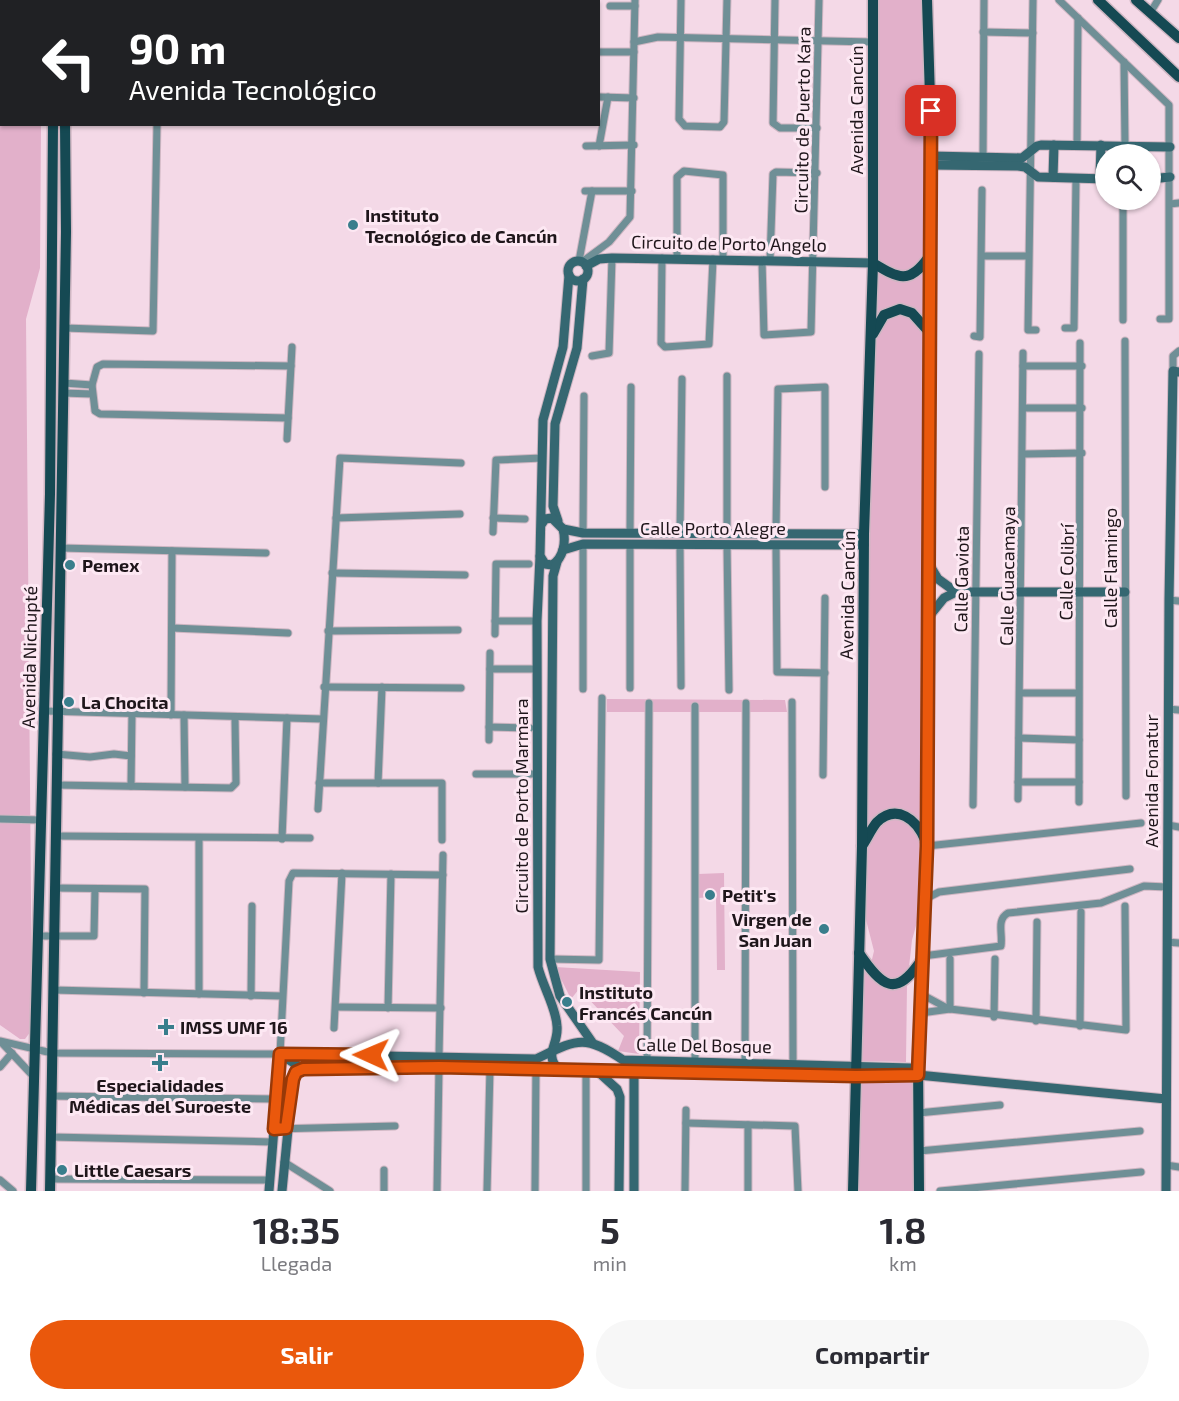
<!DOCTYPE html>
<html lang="es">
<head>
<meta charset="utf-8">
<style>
  :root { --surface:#fff; --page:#f7f7f7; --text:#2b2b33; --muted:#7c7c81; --accent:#ea580c }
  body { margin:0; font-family:"Exo 2",sans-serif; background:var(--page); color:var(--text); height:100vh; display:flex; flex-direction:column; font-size:22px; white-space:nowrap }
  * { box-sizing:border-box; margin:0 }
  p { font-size:20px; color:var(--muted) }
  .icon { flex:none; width:33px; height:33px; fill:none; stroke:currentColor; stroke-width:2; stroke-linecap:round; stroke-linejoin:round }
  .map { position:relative; height:1191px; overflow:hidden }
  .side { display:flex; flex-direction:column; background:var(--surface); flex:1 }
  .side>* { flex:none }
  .top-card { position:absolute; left:0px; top:0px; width:600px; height:126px; box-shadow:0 2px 4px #0004; background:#202124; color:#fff; overflow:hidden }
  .tools { position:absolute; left:1095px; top:144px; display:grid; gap:12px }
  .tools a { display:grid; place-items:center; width:66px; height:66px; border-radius:50%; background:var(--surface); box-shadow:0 2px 4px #0004; font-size:30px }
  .pin { position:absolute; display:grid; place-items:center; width:51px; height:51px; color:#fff; margin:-26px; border-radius:12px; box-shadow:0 3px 9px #0006 }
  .me { position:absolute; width:66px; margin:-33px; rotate:271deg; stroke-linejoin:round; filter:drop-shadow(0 0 4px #0008) }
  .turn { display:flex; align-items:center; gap:21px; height:126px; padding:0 30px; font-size:27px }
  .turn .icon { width:78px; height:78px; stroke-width:2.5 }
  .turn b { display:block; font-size:42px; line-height:51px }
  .eta { display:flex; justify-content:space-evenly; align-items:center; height:102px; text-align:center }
  .eta b { font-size:36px; font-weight:700; line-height:42px }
  .button { display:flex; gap:12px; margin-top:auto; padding:12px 30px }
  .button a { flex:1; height:69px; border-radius:36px; background:var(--accent); color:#fff; font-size:24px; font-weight:700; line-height:69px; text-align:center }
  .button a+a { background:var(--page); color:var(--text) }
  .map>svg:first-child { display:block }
</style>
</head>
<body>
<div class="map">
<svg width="1179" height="1191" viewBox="0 0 1179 1191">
  <rect width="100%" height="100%" fill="#f4d9e7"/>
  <!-- green -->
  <g fill="#e2b0ca">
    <path d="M873 0H923L931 130 928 593 920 799 919 915 912 940 907 985 906 1062 862 1061 864 968 868 976 874 951 865 916 870 651 863 561Z"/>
    <path d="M0 27 2 124 41 125 40 268 26 319 32 1018 31 1031 25 1039H20L0 1025Z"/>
    <path d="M607 699 785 700 787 712H607Z"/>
    <path d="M724 873 725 970H717L716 897 697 898 698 874Z"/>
    <path d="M555 967 640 972 639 1054 618 1051 624 1036 579 989 571 999Z"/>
    <path d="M918 1075 919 1191H854L856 1076Z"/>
  </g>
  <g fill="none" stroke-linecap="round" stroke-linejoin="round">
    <defs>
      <g id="street">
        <path d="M681 0 679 119 685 126 720 127 724 122 727 0"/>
        <path d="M775 0 773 123 780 128H817"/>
        <path d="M1033 0 1028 330H1036"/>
        <path d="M1059 0 1169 105V319H1160"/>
        <path d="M159 2V0"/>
        <path d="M610 6H635"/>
        <path d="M1150 13 1158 0"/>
        <path d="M983 32 1033 33"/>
        <path d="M634 42 658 37 872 42"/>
        <path d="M599 52H634"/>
        <path d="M1124 62 1125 145"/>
        <path d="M600 97 634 98"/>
        <path d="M1077 145 1078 18"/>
        <path d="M586 146 634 145"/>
        <path d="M599 146 608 97"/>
        <path d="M983 157 984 0"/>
        <path d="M585 191H632"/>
        <path d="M1123 200V320"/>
        <path d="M1170 204 1179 203"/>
        <path d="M982 256H1028"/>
        <path d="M662 258 661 343 665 347 709 344 713 259"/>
        <path d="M677 258V177L684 171 723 175V260"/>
        <path d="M762 260 764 335 811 332 819 0"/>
        <path d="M579 261 592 191"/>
        <path d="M770 261 773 174 776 172 817 173"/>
        <path d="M582 262 609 242 630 217 635 0"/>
        <path d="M64 328 153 331 157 124"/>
        <path d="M1065 328H1074L1076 178"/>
        <path d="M974 336 980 337 982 190"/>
        <path d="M1125 341 1126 796"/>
        <path d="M592 356 609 353 612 258"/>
        <path d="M1023 366H1082"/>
        <path d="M1173 371V356L1179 351"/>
        <path d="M727 376V533"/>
        <path d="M64 383 92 385"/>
        <path d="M63 393 92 394"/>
        <path d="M1024 408H1082"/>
        <path d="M288 418 100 414 95 411 92 385 97 367 103 364 291 366"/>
        <path d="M287 439 292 347"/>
        <path d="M1024 454 1082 453"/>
        <path d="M336 518 460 514"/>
        <path d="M493 518 525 519"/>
        <path d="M493 532 496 460 542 458"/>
        <path d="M583 533 584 396"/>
        <path d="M630 533 631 387"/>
        <path d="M680 533 682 379"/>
        <path d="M776 533 778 389 825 387V487"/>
        <path d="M680 544 681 686"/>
        <path d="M630 545V688"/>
        <path d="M727 545 729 690"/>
        <path d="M776 545 777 672 825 673"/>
        <path d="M60 548 266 553"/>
        <path d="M332 573 465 575"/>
        <path d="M1169 600 1179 601"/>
        <path d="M495 621H537"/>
        <path d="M172 628 288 633"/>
        <path d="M328 631 458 630"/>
        <path d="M495 634 496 564H529"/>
        <path d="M490 669H537"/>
        <path d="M324 687 461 688"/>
        <path d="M583 689V544"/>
        <path d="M1020 693H1078"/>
        <path d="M792 702 793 1064"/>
        <path d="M695 706V1062"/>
        <path d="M1168 709 1179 710"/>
        <path d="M45 711 322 719"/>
        <path d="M171 715 172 551"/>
        <path d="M184 715 185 787"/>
        <path d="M489 727 530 728"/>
        <path d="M1019 738 1079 740"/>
        <path d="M489 740 490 653"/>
        <path d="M56 754 90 757 114 754 131 756"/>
        <path d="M476 774H537"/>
        <path d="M823 775 825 598"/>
        <path d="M1018 782H1079"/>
        <path d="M319 783H442V840"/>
        <path d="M378 783 382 687"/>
        <path d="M56 785 231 788 236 783 235 717"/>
        <path d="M131 786 132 713"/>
        <path d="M1018 799 1023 353"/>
        <path d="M1079 802 1080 343"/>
        <path d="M973 805 979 354"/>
        <path d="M318 809 340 458 461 463"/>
        <path d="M0 819 41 820"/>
        <path d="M1168 825 1179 827"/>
        <path d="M55 836 310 838"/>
        <path d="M282 839 287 718"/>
        <path d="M927 846 1141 823"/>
        <path d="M54 888 145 889 144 993"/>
        <path d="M925 899 939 892 1130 869"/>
        <path d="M37 936H94L95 889"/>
        <path d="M1167 942 1179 943"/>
        <path d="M923 956 1001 946C1003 933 996 920 1008 913L1101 903 1144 886 1167 887"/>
        <path d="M550 959 599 960 602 698"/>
        <path d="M53 990 282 996"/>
        <path d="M199 994V838"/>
        <path d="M921 994 947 1008"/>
        <path d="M251 996 252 906"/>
        <path d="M336 1007 441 1008"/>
        <path d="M388 1008 391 874"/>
        <path d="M950 1009V959"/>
        <path d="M921 1013 950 1009 1126 1030 1125 906"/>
        <path d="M994 1017 995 959"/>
        <path d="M1036 1021 1037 922"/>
        <path d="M1080 1026 1081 912"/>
        <path d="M334 1028 342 873"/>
        <path d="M0 1041 52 1053 280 1054 289 881 293 873 443 875"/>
        <path d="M2 1043 34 1077"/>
        <path d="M439 1056 443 855"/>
        <path d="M745 1063 746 703"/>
        <path d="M0 1067 12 1053"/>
        <path d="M586 1070V1191"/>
        <path d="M647 1071 649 703"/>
        <path d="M51 1096 276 1099"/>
        <path d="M918 1113 1000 1105"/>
        <path d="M686 1123 795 1126 798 1191"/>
        <path d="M274 1129 395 1126"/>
        <path d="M51 1137 273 1142"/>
        <path d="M919 1151 1140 1131"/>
        <path d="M284 1162 330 1191"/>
        <path d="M1166 1165 1179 1167"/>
        <path d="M50 1179 270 1180"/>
        <path d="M0 1180 13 1191"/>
        <path d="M384 1191V1170"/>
        <path d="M437 1191 439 1067"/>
        <path d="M487 1191 490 1068"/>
        <path d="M535 1191 536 1065"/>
        <path d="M685 1191 686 1110"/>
        <path d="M748 1191V1125"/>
        <path d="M940 1191 1141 1172"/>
      </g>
      <g id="secondary">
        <path d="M931 156 1022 158 1037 146 1041 145 1170 147"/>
        <path d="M931 165 1018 166 1025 167 1038 177 1106 179"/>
        <path d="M1053 177 1054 145"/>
        <path d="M1100 178 1101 145"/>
        <path d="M1150 179 1170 177"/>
        <circle cx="578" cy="271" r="10"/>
        <path d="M586 266 599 259 612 258 873 263"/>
        <path d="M558 521 553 506 555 424 577 348 583 279"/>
        <path d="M541 525 545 519 552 518 563 529C566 541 564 558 552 565L545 564 540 556 543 420 563 347 569 275"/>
        <path d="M563 529 583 533 864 534"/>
        <path d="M563 550 583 544 864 545"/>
        <path d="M540 556 537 621 538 967C543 987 556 1007 557 1026 559 1045 543 1054 559 1070"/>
        <path d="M557 562 553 576 550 959 560 996 592 1042"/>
        <path d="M929 564 938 579 956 592"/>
        <path d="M927 619 944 598 956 592H1125"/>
        <path d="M280 1054 536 1059C576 1040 584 1033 623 1060L910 1068 918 1075"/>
        <path d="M280 1054 303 1069"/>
        <path d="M632 1068 634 1071V1191"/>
        <path d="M303 1069 439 1067 856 1076 918 1075 1166 1099"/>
        <path d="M596 1070 617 1089 620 1097 619 1191"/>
        <path d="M269 1191 280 1054"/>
        <path d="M282 1191 293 1079 303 1069"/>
        <path d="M1166 1191 1169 600 1173 371 1179 372"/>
      </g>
      <g id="primary">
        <path d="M42 0V2"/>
        <path d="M1098 0 1179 77"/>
        <path d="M1136 0 1179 38"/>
        <path d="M81 2V0"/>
        <path d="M97 2 102 0"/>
        <path d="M140 2 146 0"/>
        <path d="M0 24H2"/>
        <path d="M873 263C898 278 909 285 928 258"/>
        <path d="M873 334 884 315 900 309 912 313 929 332"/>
        <path d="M862 846C867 839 871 829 877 822 897 803 917 820 925 840"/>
        <path d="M859 953C882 987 896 999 922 959"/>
        <path d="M31 1191 50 494 53 124"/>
        <path d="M50 1191 66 232 65 124"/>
        <path d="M853 1191 862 846 864 534 873 263V0"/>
        <path d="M919 1191 918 1057 927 846 931 130 927 0"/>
      </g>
    </defs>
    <!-- street casing -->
    <use href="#street" stroke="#ceb6c2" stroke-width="9"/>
    <!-- secondary casing -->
    <use href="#secondary" stroke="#ceb6c2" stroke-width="11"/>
    <!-- primary casing -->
    <use href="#primary" stroke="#ceb6c2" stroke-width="13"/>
    <!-- street -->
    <use href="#street" stroke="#6f8f96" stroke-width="7"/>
    <!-- secondary -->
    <use href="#secondary" stroke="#356771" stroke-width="9"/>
    <!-- primary -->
    <use href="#primary" stroke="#154953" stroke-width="10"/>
  </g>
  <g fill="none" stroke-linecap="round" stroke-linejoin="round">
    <defs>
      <path id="route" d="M371 1055 280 1054 274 1129 286 1128 293 1079 296 1072 303 1069 439 1067 856 1076 918 1075 927 846 931 111"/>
    </defs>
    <!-- route casing -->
    <use href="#route" stroke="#983908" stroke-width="15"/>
    <!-- route -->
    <use href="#route" stroke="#ea580c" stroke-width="10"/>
  </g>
  <!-- markers -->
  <g fill="#397e8c" stroke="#fde8f3" stroke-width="2">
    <circle cx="353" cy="225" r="6"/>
    <circle cx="70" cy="565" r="6"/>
    <circle cx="69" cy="702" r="6"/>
    <circle cx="710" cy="895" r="6"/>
    <circle cx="824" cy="929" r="6"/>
    <circle cx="567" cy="1002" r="6"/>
    <path d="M163 1018h6v6h6v6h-6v6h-6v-6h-6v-6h6z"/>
    <path d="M157 1054h6v6h6v6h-6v6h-6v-6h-6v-6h6z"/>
    <circle cx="62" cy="1170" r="6"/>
  </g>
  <g text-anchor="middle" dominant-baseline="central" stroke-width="6" stroke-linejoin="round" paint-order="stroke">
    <!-- street labels -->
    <g font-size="18" fill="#1f161b" stroke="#fde8f3">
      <text transform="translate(856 110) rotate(-90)">Avenida Cancún</text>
      <text transform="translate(802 120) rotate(-89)">Circuito de Puerto Kara</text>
      <text transform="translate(729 243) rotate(1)">Circuito de Porto Angelo</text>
      <text x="713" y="528">Calle Porto Alegre</text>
      <text transform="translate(1110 568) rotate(-90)">Calle Flamingo</text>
      <text transform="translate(1066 572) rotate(-89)">Calle Colibrí</text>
      <text transform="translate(1007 576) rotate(-89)">Calle Guacamaya</text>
      <text transform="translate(961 579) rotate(-89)">Calle Gaviota</text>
      <text transform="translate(847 595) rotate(-89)">Avenida Cancún</text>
      <text transform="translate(29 657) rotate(-89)">Avenida Nichupté</text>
      <text transform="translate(1151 781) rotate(-90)">Avenida Fonatur</text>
      <text transform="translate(521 806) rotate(-90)">Circuito de Porto Marmara</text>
      <text transform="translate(704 1045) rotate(1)">Calle Del Bosque</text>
    </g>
    <!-- poi labels -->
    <g font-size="18" font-weight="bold" fill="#1f161b" stroke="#fde8f3" text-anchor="start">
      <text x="365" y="215">Instituto<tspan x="365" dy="21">Tecnológico de Cancún</tspan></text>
      <text x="82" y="565">Pemex</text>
      <text x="81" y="702">La Chocita</text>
      <text x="722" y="895">Petit's</text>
      <text x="812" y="919" text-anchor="end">Virgen de<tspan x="812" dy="21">San Juan</tspan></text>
      <text x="579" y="992">Instituto<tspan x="579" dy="21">Francés Cancún</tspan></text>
      <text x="180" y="1027">IMSS UMF 16</text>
      <text x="160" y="1085" text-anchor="middle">Especialidades<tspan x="160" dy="21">Médicas del Suroeste</tspan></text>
      <text x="74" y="1170">Little Caesars</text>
    </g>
  </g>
</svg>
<div class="tools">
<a><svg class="icon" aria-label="search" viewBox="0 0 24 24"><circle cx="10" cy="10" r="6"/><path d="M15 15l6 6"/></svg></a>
</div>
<div class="pin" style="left:931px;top:111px;background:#d93025"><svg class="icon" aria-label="arrive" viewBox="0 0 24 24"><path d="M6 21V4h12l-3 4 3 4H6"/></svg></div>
<svg class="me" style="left:371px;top:1055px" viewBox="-20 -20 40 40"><path d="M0-17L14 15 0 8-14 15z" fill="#ea580c" stroke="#fff" stroke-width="4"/></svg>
<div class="top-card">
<div class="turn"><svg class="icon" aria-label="left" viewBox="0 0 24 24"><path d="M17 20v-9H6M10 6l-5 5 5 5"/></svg><div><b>90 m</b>Avenida Tecnológico</div></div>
</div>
</div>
<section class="side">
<div class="eta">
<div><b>18:35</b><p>Llegada</p></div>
<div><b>5</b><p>min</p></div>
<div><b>1.8</b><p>km</p></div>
</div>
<div class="button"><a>Salir</a><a>Compartir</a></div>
</section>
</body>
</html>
